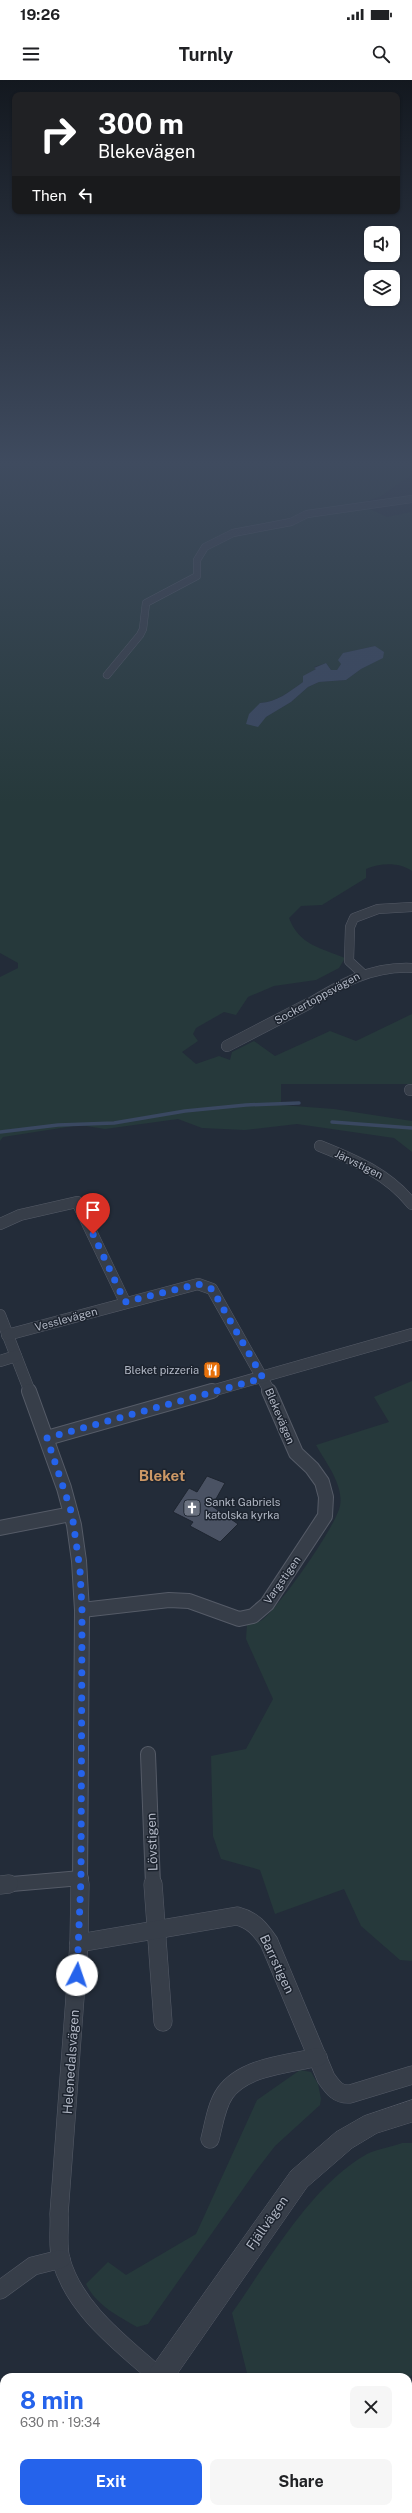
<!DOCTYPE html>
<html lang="en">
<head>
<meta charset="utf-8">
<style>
  :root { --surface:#fff; --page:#f6f6f6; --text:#202124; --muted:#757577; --accent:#2563eb }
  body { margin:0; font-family:"Public Sans",sans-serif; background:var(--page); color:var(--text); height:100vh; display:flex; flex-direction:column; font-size:15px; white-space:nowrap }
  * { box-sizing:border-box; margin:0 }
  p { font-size:13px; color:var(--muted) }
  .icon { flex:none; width:22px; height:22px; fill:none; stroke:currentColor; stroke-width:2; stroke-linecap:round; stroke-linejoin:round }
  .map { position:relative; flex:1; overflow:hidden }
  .panel { position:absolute; left:0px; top:2293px; width:412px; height:140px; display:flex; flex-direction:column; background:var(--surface); border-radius:12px 12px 0 0; box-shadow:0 1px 3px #0004 }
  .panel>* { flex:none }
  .banner { position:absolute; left:12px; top:12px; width:388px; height:122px; border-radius:8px; box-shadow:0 1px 3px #0004; background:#202124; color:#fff; overflow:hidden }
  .fabs { position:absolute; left:364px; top:146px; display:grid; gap:8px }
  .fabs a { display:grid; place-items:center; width:36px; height:36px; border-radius:8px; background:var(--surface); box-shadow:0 1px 3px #0004; font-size:20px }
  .pin { position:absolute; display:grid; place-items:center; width:34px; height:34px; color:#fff; margin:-41px -17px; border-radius:50% 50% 50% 0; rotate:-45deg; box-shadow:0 0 4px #0007 }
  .pin .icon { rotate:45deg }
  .me { position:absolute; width:44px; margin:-22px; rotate:4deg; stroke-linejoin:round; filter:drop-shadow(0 0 3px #0008) }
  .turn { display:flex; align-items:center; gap:14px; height:84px; padding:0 20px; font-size:18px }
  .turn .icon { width:52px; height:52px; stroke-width:2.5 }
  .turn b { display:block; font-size:28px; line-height:34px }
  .then { display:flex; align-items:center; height:38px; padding:0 20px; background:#0003; gap:8px; font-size:15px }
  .round { display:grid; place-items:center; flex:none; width:42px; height:42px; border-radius:8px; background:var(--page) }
  .head { display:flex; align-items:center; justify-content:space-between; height:68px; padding:0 20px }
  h1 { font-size:24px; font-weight:700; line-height:30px; color:var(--accent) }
  .button { display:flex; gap:8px; margin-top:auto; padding:8px 20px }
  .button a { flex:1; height:46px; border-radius:8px; background:var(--accent); color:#fff; font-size:16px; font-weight:700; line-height:46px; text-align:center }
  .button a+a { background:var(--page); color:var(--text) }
  .status { display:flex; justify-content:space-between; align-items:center; height:28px; padding:0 20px; background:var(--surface); direction:ltr }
  .status svg { height:11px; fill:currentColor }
  header { display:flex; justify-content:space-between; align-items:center; height:52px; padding:0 20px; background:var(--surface); font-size:18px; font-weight:700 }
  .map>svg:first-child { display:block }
</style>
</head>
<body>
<div class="status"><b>19:26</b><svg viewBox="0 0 49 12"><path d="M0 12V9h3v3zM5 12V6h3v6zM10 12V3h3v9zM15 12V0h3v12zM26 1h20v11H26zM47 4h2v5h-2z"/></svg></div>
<header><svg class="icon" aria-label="menu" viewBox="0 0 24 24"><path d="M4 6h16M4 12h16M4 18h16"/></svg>Turnly<svg class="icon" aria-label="search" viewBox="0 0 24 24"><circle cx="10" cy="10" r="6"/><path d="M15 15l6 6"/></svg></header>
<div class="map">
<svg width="412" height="2433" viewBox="0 0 412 2433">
  <rect width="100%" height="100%" fill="#232c39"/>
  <!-- green -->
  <g fill="#26393b" fill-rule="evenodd">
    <path d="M0 382 412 383V394L381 416 359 424 387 437 412 432V791C399 782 380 783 366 789V798L322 825 301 826 289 838C299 865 321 868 345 878L339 888 316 900 274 906 248 917 236 935 224 932 196 948 193 954 198 961 182 972 196 984 219 976 230 980 232 972 254 961 275 976 330 951 356 961 412 934V1004H281V1025L334 1029 412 1041V1072L394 1058 297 1044 245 1050 202 1048 178 1039 105 1049 80 1045 3 1057 0 1061V897L18 888V883L0 873ZM375 566 382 578 361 589 346 600 319 602 308 607 291 622 266 637 260 623C277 622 289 612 303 602L304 596 316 589 314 587 326 583 331 590H337L341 584 344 573Z"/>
    <path d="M412 1301V1881L400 1880 361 1846 344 1809 275 1834 260 1790 221 1779 213 1756 211 1676 246 1669 273 1619 246 1559 247 1544C251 1543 258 1543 262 1540 280 1526 335 1448 340 1426 344 1405 326 1383 316 1365L389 1342 374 1317Z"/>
    <path d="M300 1990 311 1992 318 2004 321 2019 320 2025 275 2066 255 2092 148 2244 137 2247C118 2236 96 2225 86 2204L108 2182 126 2195 196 2154 257 2020Z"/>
    <path d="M402 2063H412V2295L408 2299V2297H248L232 2233C268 2182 311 2105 367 2074 377 2069 391 2067 402 2063Z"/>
    <path d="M408 2327 412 2336V2433H322L321 2429H408Z"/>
  </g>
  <!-- water -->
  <path fill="#3a4861" d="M375 566 384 572 383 578 361 589 346 600 319 602 308 607 291 622 266 637 258 647 246 644 249 634 260 623C277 622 289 612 303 602V596L316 589 314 588 326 583 331 590H337L341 584 338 580 343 573Z"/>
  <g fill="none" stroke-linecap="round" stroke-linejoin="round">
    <!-- stream -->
    <g stroke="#3a4861" stroke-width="3.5">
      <path d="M332 1042 412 1048"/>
      <path d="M0 1052 58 1045 114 1043 185 1031 246 1025 299 1023"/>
    </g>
  </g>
  <!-- building -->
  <path fill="#4a5263" stroke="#1e2530" d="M207 1396 225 1403 212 1426 238 1444 220 1462 190 1446 193 1442 173 1432 189 1408 197 1412Z"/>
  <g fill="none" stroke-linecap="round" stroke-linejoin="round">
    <defs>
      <path id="minor-far4" d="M107 595 140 555 143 549 146 523 197 496V480L205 467 233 453 291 442 307 434 412 419"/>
      <g id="minor-far3">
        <path d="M362 893 349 881 350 847 354 838 378 829 412 827"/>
        <path d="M306 925C340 904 371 886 412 888"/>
      </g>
      <g id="minor-far2">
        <path d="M227 966 308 924"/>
        <path d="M410 1010H412"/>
        <path d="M320 1066C355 1080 388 1094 412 1124"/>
        <path d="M0 1144 20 1135 77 1122 125 1222"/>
        <path d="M0 1235 30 1312"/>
        <path d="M7 1255 198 1204 212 1209 270 1312"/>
        <path d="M0 1281 16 1276"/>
        <path d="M208 1312 412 1254"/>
      </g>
      <g id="minor-far1">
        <path d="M29 1311 64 1408 74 1445 79 1481 82 1530 80 1805"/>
        <path d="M47 1358 212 1311"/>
        <path d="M0 1448 71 1434"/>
        <path d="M82 1530 169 1520 189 1521 239 1539 253 1536 267 1524 325 1436 326 1417 322 1402 312 1388 296 1373 269 1311"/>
        <path d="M148 1674 153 1805"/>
        <path d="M0 1805 81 1798"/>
      </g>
      <g id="minor">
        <path d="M80 1804 79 1863 59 2134C60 2149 57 2166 61 2180 75 2230 122 2264 159 2297"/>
        <path d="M153 1804 163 1942"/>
        <path d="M0 1805 9 1804"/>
        <path d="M79 1863 237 1836C253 1840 260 1849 269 1862L326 1998C333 2008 338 2015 350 2014L412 1995"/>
        <path d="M210 2059C214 2044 216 2026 225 2013 244 1986 289 1984 318 1977"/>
        <path d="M0 2210 33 2186 61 2179"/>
      </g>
      <g id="tertiary">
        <path d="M412 2020V2042L377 2053 352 2068 307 2107 175 2297H148L151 2288 291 2091 336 2052 364 2036Z"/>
        <path d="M56 2429H82L80 2433H54Z"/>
      </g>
    </defs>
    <!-- minor-far4 casing -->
    <use href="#minor-far4" stroke="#555b67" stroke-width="8"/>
    <!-- minor-far3 casing -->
    <use href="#minor-far3" stroke="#555b67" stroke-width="10"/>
    <!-- minor-far2 casing -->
    <use href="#minor-far2" stroke="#555b67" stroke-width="12"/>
    <!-- minor-far1 casing -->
    <use href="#minor-far1" stroke="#555b67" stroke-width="16"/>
    <!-- minor casing -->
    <use href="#minor" stroke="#555b67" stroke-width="19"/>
    <!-- tertiary casing -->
    <use href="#tertiary" stroke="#555b67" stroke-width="1"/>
    <!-- minor-far4 -->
    <use href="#minor-far4" stroke="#373e49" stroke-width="7"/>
    <!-- minor-far3 -->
    <use href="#minor-far3" stroke="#373e49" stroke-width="9"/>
    <!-- minor-far2 -->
    <use href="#minor-far2" stroke="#373e49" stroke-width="11"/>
    <!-- minor-far1 -->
    <use href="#minor-far1" stroke="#373e49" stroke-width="14"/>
    <!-- minor -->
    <use href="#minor" stroke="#373e49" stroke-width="18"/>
    <!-- tertiary -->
    <use href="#tertiary" fill="#373e49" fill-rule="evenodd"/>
  </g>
  <!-- sky -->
  <linearGradient id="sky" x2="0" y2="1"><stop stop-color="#13181f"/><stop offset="0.53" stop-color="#3f4b5f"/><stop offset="1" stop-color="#3f4b5f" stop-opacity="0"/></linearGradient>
  <rect width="412" height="723" fill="url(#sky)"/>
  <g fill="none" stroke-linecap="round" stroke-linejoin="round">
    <!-- route -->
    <path stroke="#2563eb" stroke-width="7" stroke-dasharray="0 12.6" d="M77 1895 81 1798 82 1530 80 1490 72 1434 47 1358 263 1298 212 1209 198 1204 125 1222 93 1154"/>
  </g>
  <!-- icons -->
  <defs>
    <symbol id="restaurant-square" viewBox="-11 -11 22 22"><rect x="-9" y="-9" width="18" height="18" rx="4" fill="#e8710a" stroke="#1c232e"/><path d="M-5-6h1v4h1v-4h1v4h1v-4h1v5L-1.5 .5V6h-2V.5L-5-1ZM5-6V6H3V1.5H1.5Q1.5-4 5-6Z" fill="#fff"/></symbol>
    <symbol id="church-square" viewBox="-11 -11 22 22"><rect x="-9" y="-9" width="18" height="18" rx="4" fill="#6b7280" stroke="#1c232e"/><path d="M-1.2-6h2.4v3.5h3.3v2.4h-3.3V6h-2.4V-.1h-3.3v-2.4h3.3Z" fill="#fff"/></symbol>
  </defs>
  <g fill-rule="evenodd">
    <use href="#restaurant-square" x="202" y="1280" width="20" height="20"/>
    <use href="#church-square" x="182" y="1418" width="20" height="20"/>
  </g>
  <g text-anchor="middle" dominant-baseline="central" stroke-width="3" stroke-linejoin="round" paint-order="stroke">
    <!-- street labels -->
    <g font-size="11" fill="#b2b8c5" stroke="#1c232e">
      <text transform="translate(317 918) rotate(-29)">Sockertoppsvägen</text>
      <text transform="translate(359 1084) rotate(26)">Järvstigen</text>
      <text transform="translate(66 1239) rotate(-15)">Vesslevägen</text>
      <text transform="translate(280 1336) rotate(67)">Blekevägen</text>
      <text transform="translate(282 1500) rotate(-55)">Vargstigen</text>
    </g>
    <!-- poi labels -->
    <g font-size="11" fill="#b2b8c5" stroke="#1c232e" text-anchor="end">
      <text x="199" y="1290">Bleket pizzeria</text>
      <text x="205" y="1422" text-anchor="start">Sankt Gabriels<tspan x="205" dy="13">katolska kyrka</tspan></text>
    </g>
    <!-- near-street labels -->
    <g font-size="13" fill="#b2b8c5" stroke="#1c232e">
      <text transform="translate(152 1762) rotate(-92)">Lövstigen</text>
      <text transform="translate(277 1884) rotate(65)">Barrstigen</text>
      <text transform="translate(71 1982) rotate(-86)">Helenedalsvägen</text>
      <text transform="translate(267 2143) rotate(-55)">Fjällvägen</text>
    </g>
    <!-- district labels -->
    <g font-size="15" font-weight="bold" fill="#cc9866" stroke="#1c232e">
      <text x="162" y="1395">Bleket</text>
    </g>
  </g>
</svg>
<div class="fabs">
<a><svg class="icon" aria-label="sound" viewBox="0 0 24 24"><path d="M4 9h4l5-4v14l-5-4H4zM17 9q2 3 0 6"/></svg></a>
<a><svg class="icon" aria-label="layers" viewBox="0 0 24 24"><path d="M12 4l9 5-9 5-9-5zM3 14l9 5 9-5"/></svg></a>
</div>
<div class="pin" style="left:93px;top:1154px;background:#d93025"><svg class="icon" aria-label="arrive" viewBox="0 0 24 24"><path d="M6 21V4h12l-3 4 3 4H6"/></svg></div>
<svg class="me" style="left:77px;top:1895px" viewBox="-20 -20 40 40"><circle r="19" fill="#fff"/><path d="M0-13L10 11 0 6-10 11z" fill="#2563eb"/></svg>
<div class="banner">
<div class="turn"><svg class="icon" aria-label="right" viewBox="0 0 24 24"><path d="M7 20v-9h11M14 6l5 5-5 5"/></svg><div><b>300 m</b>Blekevägen</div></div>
<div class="then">Then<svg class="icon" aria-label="left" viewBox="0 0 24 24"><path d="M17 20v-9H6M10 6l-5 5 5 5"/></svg></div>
</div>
<section class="panel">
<div class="head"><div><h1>8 min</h1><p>630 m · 19:34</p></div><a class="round"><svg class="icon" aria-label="close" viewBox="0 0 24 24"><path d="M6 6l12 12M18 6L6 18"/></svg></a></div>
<div class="button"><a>Exit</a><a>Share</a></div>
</section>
</div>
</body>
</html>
